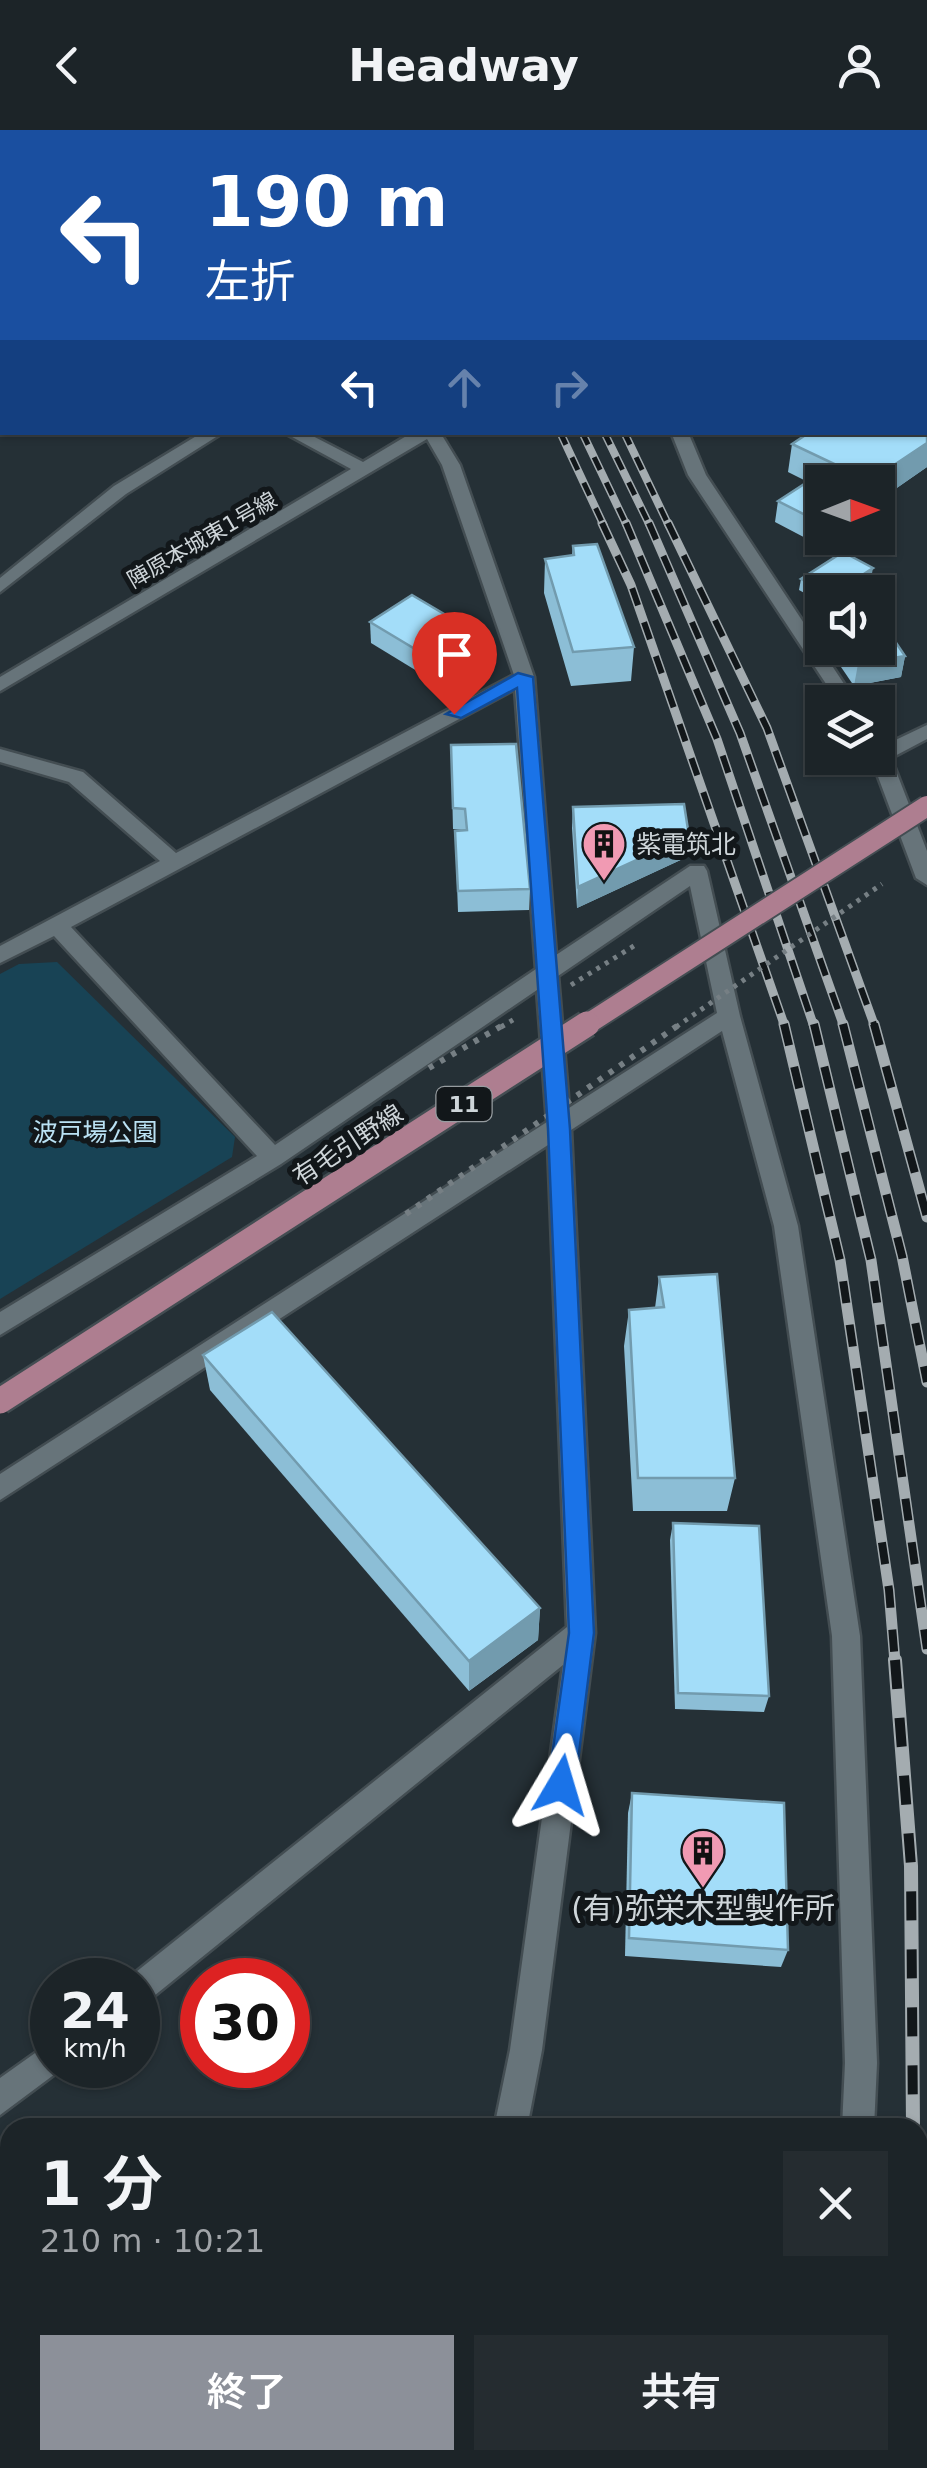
<!DOCTYPE html>
<html lang="ja">
<head>
<meta charset="utf-8">
<style>
  :root { --surface:#1c2428; --page:#252c30; --text:#f1f3f6; --muted:#a0a4a8; --line:#3a4145; --accent:#8c9099 }
  body { margin:0; font-family:"DejaVu Sans","Noto Sans JP",sans-serif; background:var(--page); color:var(--text); height:100vh; display:flex; flex-direction:column; font-size:38px; white-space:nowrap }
  * { box-sizing:border-box; margin:0 }
  p { font-size:32px; color:var(--muted) }
  .icon { flex:none; width:55px; height:55px; fill:none; stroke:currentColor; stroke-width:2; stroke-linecap:round; stroke-linejoin:round }
  .map { position:relative; flex:1; overflow:hidden }
  .details { position:absolute; left:0px; top:1988px; width:928px; height:352px; display:flex; flex-direction:column; background:var(--surface); border-radius:30px 30px 0 0; box-shadow:0 2px 8px #0004,0 0 0 2px var(--line) }
  .details>* { flex:none }
  .hud { position:absolute; left:0px; top:0px; width:928px; height:305px; box-shadow:0 2px 8px #0004,0 0 0 2px var(--line); background:#1a4fa0; color:#fff; overflow:hidden }
  .needle { width:65px; rotate:89deg }
  .fabs { position:absolute; left:805px; top:335px; display:grid; gap:20px }
  .fabs a { display:grid; place-items:center; width:90px; height:90px; border-radius:0px; background:var(--surface); box-shadow:0 2px 8px #0004,0 0 0 2px var(--line); font-size:50px }
  .speed { position:absolute; left:30px; top:1828px; display:flex; gap:20px; font-size:50px; font-weight:700; text-align:center }
  .speed>* { display:grid; place-content:center; width:130px; height:130px; border-radius:50%; background:var(--surface); box-shadow:0 2px 8px #0004,0 0 0 2px var(--line); line-height:1 }
  .speed small { font-size:25px; font-weight:400 }
  .speed .limit { border:15px solid #d22; background:#fff; color:#111 }
  .pin { position:absolute; display:grid; place-items:center; width:85px; height:85px; color:#fff; margin:-102px -42px; border-radius:50% 50% 50% 0; rotate:-45deg; box-shadow:0 0 10px #0007 }
  .pin .icon { rotate:45deg }
  .me { position:absolute; width:110px; margin:-55px; rotate:7deg; stroke-linejoin:round; filter:drop-shadow(0 0 8px #0008) }
  .turn { display:flex; align-items:center; gap:35px; height:210px; padding:0 40px; font-size:45px }
  .turn .icon { width:130px; height:130px; stroke-width:2.5 }
  .turn b { display:block; font-size:70px; line-height:85px }
  .lanes { display:flex; align-items:center; height:95px; padding:0 40px; background:#0003; justify-content:center; gap:50px; direction:ltr }
  .lanes .off { opacity:.35 }
  .round { display:grid; place-items:center; flex:none; width:105px; height:105px; border-radius:0px; background:var(--page) }
  .overview { display:flex; align-items:center; justify-content:space-between; height:170px; padding:0 40px }
  h1 { font-size:60px; font-weight:600; line-height:75px }
  .primary-button { display:flex; gap:20px; margin-top:auto; padding:20px 40px }
  .primary-button a { flex:1; height:115px; border-radius:0px; background:var(--accent); color:#fff; font-size:40px; font-weight:600; line-height:115px; text-align:center }
  .primary-button a+a { background:var(--page); color:var(--text) }
  header { display:flex; justify-content:space-between; align-items:center; height:130px; padding:0 40px; background:var(--surface); font-size:45px; font-weight:600 }
  .map>svg:first-child { display:block }
</style>
</head>
<body>
<header><svg class="icon" aria-label="back" viewBox="0 0 24 24"><path d="M15 5l-7 7 7 7"/></svg>Headway<svg class="icon" aria-label="person" viewBox="0 0 24 24"><circle cx="12" cy="8" r="4"/><path d="M4 21q1-7 8-7t8 7"/></svg></header>
<div class="map">
<svg width="927" height="2338" viewBox="0 0 927 2338">
  <rect width="100%" height="100%" fill="#253036"/>
  <!-- green -->
  <path fill="#184355" d="M57 832 235 1007 232 1027 0 1169V844L19 834Z"/>
  <g fill="none" stroke-linecap="round" stroke-linejoin="round">
    <defs>
      <g id="minor">
        <path d="M0 0H14L0 6Z"/>
        <path d="M199 0H213L214 2H200Z"/>
        <path d="M288 0H304L305 2H290Z"/>
        <path d="M793 0H812L813 2H795Z"/>
        <rect x="925" y="55" width="2" height="8"/>
        <path d="M203 302H224L126 364 0 462V448L114 356Z"/>
        <path d="M283 302H305L363 332 413 302H440L460 335 534 547 556 825 690 736H704L707 741 740 886 798 1096 860 1506 877 1933 874 1998H842L845 1933 832 1506 774 1096 722 901 571 1000 595 1503 542 1920 527 1998H494L510 1920 563 1535 149 1870 138 1875V1850H126L567 1497 548 1015 0 1370V1344L547 992 537 860 281 1034 0 1205V1182L257 1026 54 806 0 833V816L160 731 69 652 0 632V619L83 642 176 723 514 545 442 335 427 309 0 561V547L351 339ZM515 559 536 839 275 1015 71 797ZM690 756 717 883 569 978 558 846Z"/>
        <path d="M671 302H688L706 345 856 572H838L688 345Z"/>
        <path d="M927 595V609L891 628 927 721V755L916 748 871 628H878V613L885 615Z"/>
        <path d="M52 1911V1935H65L63 1938 0 1985V1948Z"/>
        <path d="M0 2181 10 2185V2242L0 2237Z"/>
        <path d="M33 2330H69L72 2338H36Z"/>
        <path d="M422 2330H458L456 2338H420Z"/>
        <rect x="824" y="2330" width="36" height="8"/>
      </g>
    </defs>
    <!-- minor casing -->
    <use href="#minor" stroke="#434d52" stroke-width="5"/>
    <!-- minor -->
    <use href="#minor" fill="#67747a" fill-rule="evenodd"/>
    <defs>
      <g id="rail-far3">
        <path d="M560 302 604 396"/>
        <path d="M582 302 627 396"/>
        <path d="M604 302 650 396"/>
        <path d="M624 302 669 396"/>
      </g>
      <g id="rail-far2">
        <path d="M602 393 631 455 785 897"/>
        <path d="M626 393 717 609 814 897"/>
        <path d="M649 393 740 603 844 897"/>
        <path d="M668 393 767 598 875 897"/>
      </g>
      <g id="rail-far1">
        <path d="M784 894 840 1130 889 1460 895 1532"/>
        <path d="M814 894 871 1130 927 1519"/>
        <path d="M843 894 902 1126 927 1252"/>
        <path d="M874 894 927 1087"/>
      </g>
      <g id="rail">
        <path d="M895 1530 911 1736 913 1998"/>
        <path d="M913 2330V2338"/>
      </g>
    </defs>
    <!-- rail-far3 casing -->
    <use href="#rail-far3" stroke="#a4acb0" stroke-width="8"/>
    <!-- rail-far2 casing -->
    <use href="#rail-far2" stroke="#a4acb0" stroke-width="9"/>
    <!-- rail-far1 casing -->
    <use href="#rail-far1" stroke="#a4acb0" stroke-width="11"/>
    <!-- rail casing -->
    <use href="#rail" stroke="#a4acb0" stroke-width="14"/>
    <!-- rail-far3 -->
    <use href="#rail-far3" stroke="#12171a" stroke-width="5" stroke-dasharray="14" stroke-linecap="butt"/>
    <!-- rail-far2 -->
    <use href="#rail-far2" stroke="#12171a" stroke-width="6" stroke-dasharray="18" stroke-linecap="butt"/>
    <!-- rail-far1 -->
    <use href="#rail-far1" stroke="#12171a" stroke-width="8" stroke-dasharray="22" stroke-linecap="butt"/>
    <!-- rail -->
    <use href="#rail" stroke="#12171a" stroke-width="10" stroke-dasharray="29" stroke-linecap="butt"/>
    <defs>
      <path id="major-bridge-far1" d="M583 897 927 676"/>
      <path id="major-bridge" d="M0 1271 587 894"/>
    </defs>
    <!-- major-bridge-far1 casing -->
    <use href="#major-bridge-far1" stroke="#434d52" stroke-width="24" stroke-linecap="butt"/>
    <!-- major-bridge casing -->
    <use href="#major-bridge" stroke="#434d52" stroke-width="30" stroke-linecap="butt"/>
    <!-- path-bridge-far1 -->
    <g stroke="#767f84" stroke-width="5" stroke-dasharray="4 6" stroke-linecap="butt">
      <path d="M571 855 637 814"/>
      <path d="M501 897 518 887"/>
      <path d="M676 897 882 754"/>
    </g>
    <!-- path-bridge -->
    <g stroke="#767f84" stroke-width="6" stroke-dasharray="5 8" stroke-linecap="butt">
      <path d="M429 938 505 894"/>
      <path d="M406 1084 680 894"/>
    </g>
    <!-- major-bridge-far1 -->
    <use href="#major-bridge-far1" stroke="#ae7e90" stroke-width="20"/>
    <!-- major-bridge -->
    <use href="#major-bridge" stroke="#ae7e90" stroke-width="25"/>
  </g>
  <!-- wall -->
  <g fill="#8cbed6">
    <path d="M792 314 927 337 878 371V352H822L824 408 815 413 775 392 778 371 808 352 788 342Z"/>
    <path d="M573 416 634 517 631 551 571 556 544 463 545 429 572 425Z"/>
    <path d="M801 449H871L851 462H822V473L799 460Z"/>
    <path d="M821 480H822V509L817 501Z"/>
    <path d="M370 492 478 504V525L435 552 371 513Z"/>
    <path d="M828 518H878L905 526 901 547 854 556Z"/>
    <path d="M451 615 530 759 529 780 458 782 455 701 463 700 453 699Z"/>
    <path d="M573 677 687 727 577 778 572 698Z"/>
    <path d="M659 1147 735 1348 727 1381H633L624 1216 629 1180 655 1178Z"/>
    <path d="M203 1225 540 1478 538 1510 469 1561 210 1260Z"/>
    <path d="M673 1393 769 1566 764 1582 675 1579 670 1410Z"/>
    <path d="M632 1663 788 1820 781 1837 625 1826 628 1683Z"/>
  </g>
  <!-- shaded-wall -->
  <g fill="#729bae">
    <path d="M240 0H266L267 2H233Z"/>
    <path d="M927 116V145L925 146V117Z"/>
    <path d="M927 313V337L878 371V352H870V351Z"/>
    <path d="M822 390 824 408 815 413 819 392Z"/>
    <path d="M873 438 871 449 851 462H836Z"/>
    <path d="M478 504V525L435 552V531Z"/>
    <path d="M905 526 901 547 854 556 858 534Z"/>
    <path d="M689 706 687 727 577 778 578 757Z"/>
    <path d="M540 1478 538 1510 469 1561V1531Z"/>
  </g>
  <!-- building -->
  <g fill="#a3ddf9" stroke="#729bae" stroke-width="2.5">
    <path d="M548 0H602L609 2H544Z"/>
    <path d="M925 71 927 72V116L925 117Z"/>
    <path d="M925 301 927 302V313L870 351 792 314 810 302H925Z"/>
    <path d="M812 349 822 354V390L819 392 778 371Z"/>
    <path d="M597 414 634 517 573 522 545 429 574 425 573 416Z"/>
    <path d="M843 422 873 438 836 462H826L801 449Z"/>
    <path d="M412 465 478 504 435 531 370 492Z"/>
    <path d="M878 486 905 526 858 534 846 518H878Z"/>
    <path d="M516 614 530 759 458 761 455 701 467 700 465 679 453 678 451 615Z"/>
    <path d="M684 674 689 706 578 757 573 677Z"/>
    <path d="M717 1144 735 1348H638L629 1180 664 1177 659 1147Z"/>
    <path d="M272 1182 540 1478 469 1531 203 1225Z"/>
    <path d="M673 1393 759 1396 769 1566 678 1563Z"/>
    <path d="M632 1663 784 1673 788 1820 629 1808Z"/>
    <path d="M595 2330H740V2338H594Z"/>
  </g>
  <!-- route -->
  <path fill="#1a73e8" stroke="#114b97" stroke-width="2.5" d="M518 543 533 547 570 999 594 1503 575 1655 571 1664 561 1668 552 1664 548 1655 569 1503 548 999 517 558 461 588 446 584Z"/>
  <!-- icons -->
  <defs>
    <symbol id="building-pin" viewBox="-11 -11 22 30"><path d="M0 17L-7.5 6A9.5 9.5 0 1 1 7.5 6Z" fill="#f19ab3" stroke="#12171a"/><path d="M-4-6H4V6H1V3H-1V6H-4ZM-2.5-4.3h1.7v1.8h-1.7ZM.8-4.3h1.7v1.8H.8ZM-2.5-1h1.7V.8h-1.7ZM.8-1h1.7V.8H.8Z" fill="#111"/></symbol>
  </defs>
  <g fill-rule="evenodd">
    <use href="#building-pin" x="579" y="689" width="50" height="68"/>
    <use href="#building-pin" x="678" y="1696" width="50" height="68"/>
  </g>
  <g text-anchor="middle" dominant-baseline="central" stroke-width="10" stroke-linejoin="round" paint-order="stroke">
    <!-- far-street labels -->
    <g font-size="22" fill="#ced5d9" stroke="#12171a">
      <text transform="translate(202 410) rotate(-30)">陣原本城東1号線</text>
    </g>
    <!-- shield labels -->
    <rect fill="#12171a" stroke="#969ca0" stroke-width="2.5" x="436.5" y="957" width="55" height="34" rx="8"/>
    <g font-size="22" font-weight="bold" fill="#ced5d9">
      <text x="464" y="974">11</text>
    </g>
    <!-- poi labels -->
    <g font-size="25" fill="#ced5d9" stroke="#12171a" text-anchor="start">
      <text x="636" y="714">紫電筑北</text>
    </g>
    <!-- park labels -->
    <g font-size="25" fill="#bbe2f4" stroke="#12171a">
      <text x="95" y="1002">波戸場公園</text>
    </g>
    <!-- street labels -->
    <g font-size="25" fill="#ced5d9" stroke="#12171a">
      <text transform="translate(348 1015) rotate(-33)">有毛引野線</text>
    </g>
    <!-- near-poi labels -->
    <g font-size="30" fill="#ced5d9" stroke="#12171a">
      <text x="703" y="1778">(有)弥栄木型製作所</text>
    </g>
  </g>
</svg>
<div class="fabs">
<a><svg class="needle" viewBox="-14 -14 28 28"><path d="M0-13l5 13h-10z" fill="#e53935"/><path d="M0 13l5-13h-10z" fill="#a0a4a8"/></svg></a>
<a><svg class="icon" aria-label="sound" viewBox="0 0 24 24"><path d="M4 9h4l5-4v14l-5-4H4zM17 9q2 3 0 6"/></svg></a>
<a><svg class="icon" aria-label="layers" viewBox="0 0 24 24"><path d="M12 4l9 5-9 5-9-5zM3 14l9 5 9-5"/></svg></a>
</div>
<div class="speed"><div>24<small>km/h</small></div><div class="limit">30</div></div>
<div class="pin" style="left:454px;top:584px;background:#d93025"><svg class="icon" aria-label="arrive" viewBox="0 0 24 24"><path d="M6 21V4h12l-3 4 3 4H6"/></svg></div>
<svg class="me" style="left:561px;top:1655px" viewBox="-20 -20 40 40"><path d="M0-17L14 15 0 8-14 15z" fill="#1a73e8" stroke="#fff" stroke-width="4"/></svg>
<div class="hud">
<div class="turn"><svg class="icon" aria-label="left" viewBox="0 0 24 24"><path d="M17 20v-9H6M10 6l-5 5 5 5"/></svg><div><b>190 m</b>左折</div></div>
<div class="lanes"><svg class="icon" aria-label="left" viewBox="0 0 24 24"><path d="M17 20v-9H6M10 6l-5 5 5 5"/></svg><svg class="icon off" aria-label="ahead" viewBox="0 0 24 24"><path d="M12 20V5M6 11l6-6 6 6"/></svg><svg class="icon off" aria-label="right" viewBox="0 0 24 24"><path d="M7 20v-9h11M14 6l5 5-5 5"/></svg></div>
</div>
<section class="details">
<div class="overview"><div><h1>1 分</h1><p>210 m · 10:21</p></div><a class="round"><svg class="icon" aria-label="close" viewBox="0 0 24 24"><path d="M6 6l12 12M18 6L6 18"/></svg></a></div>
<div class="primary-button"><a>終了</a><a>共有</a></div>
</section>
</div>
</body>
</html>
